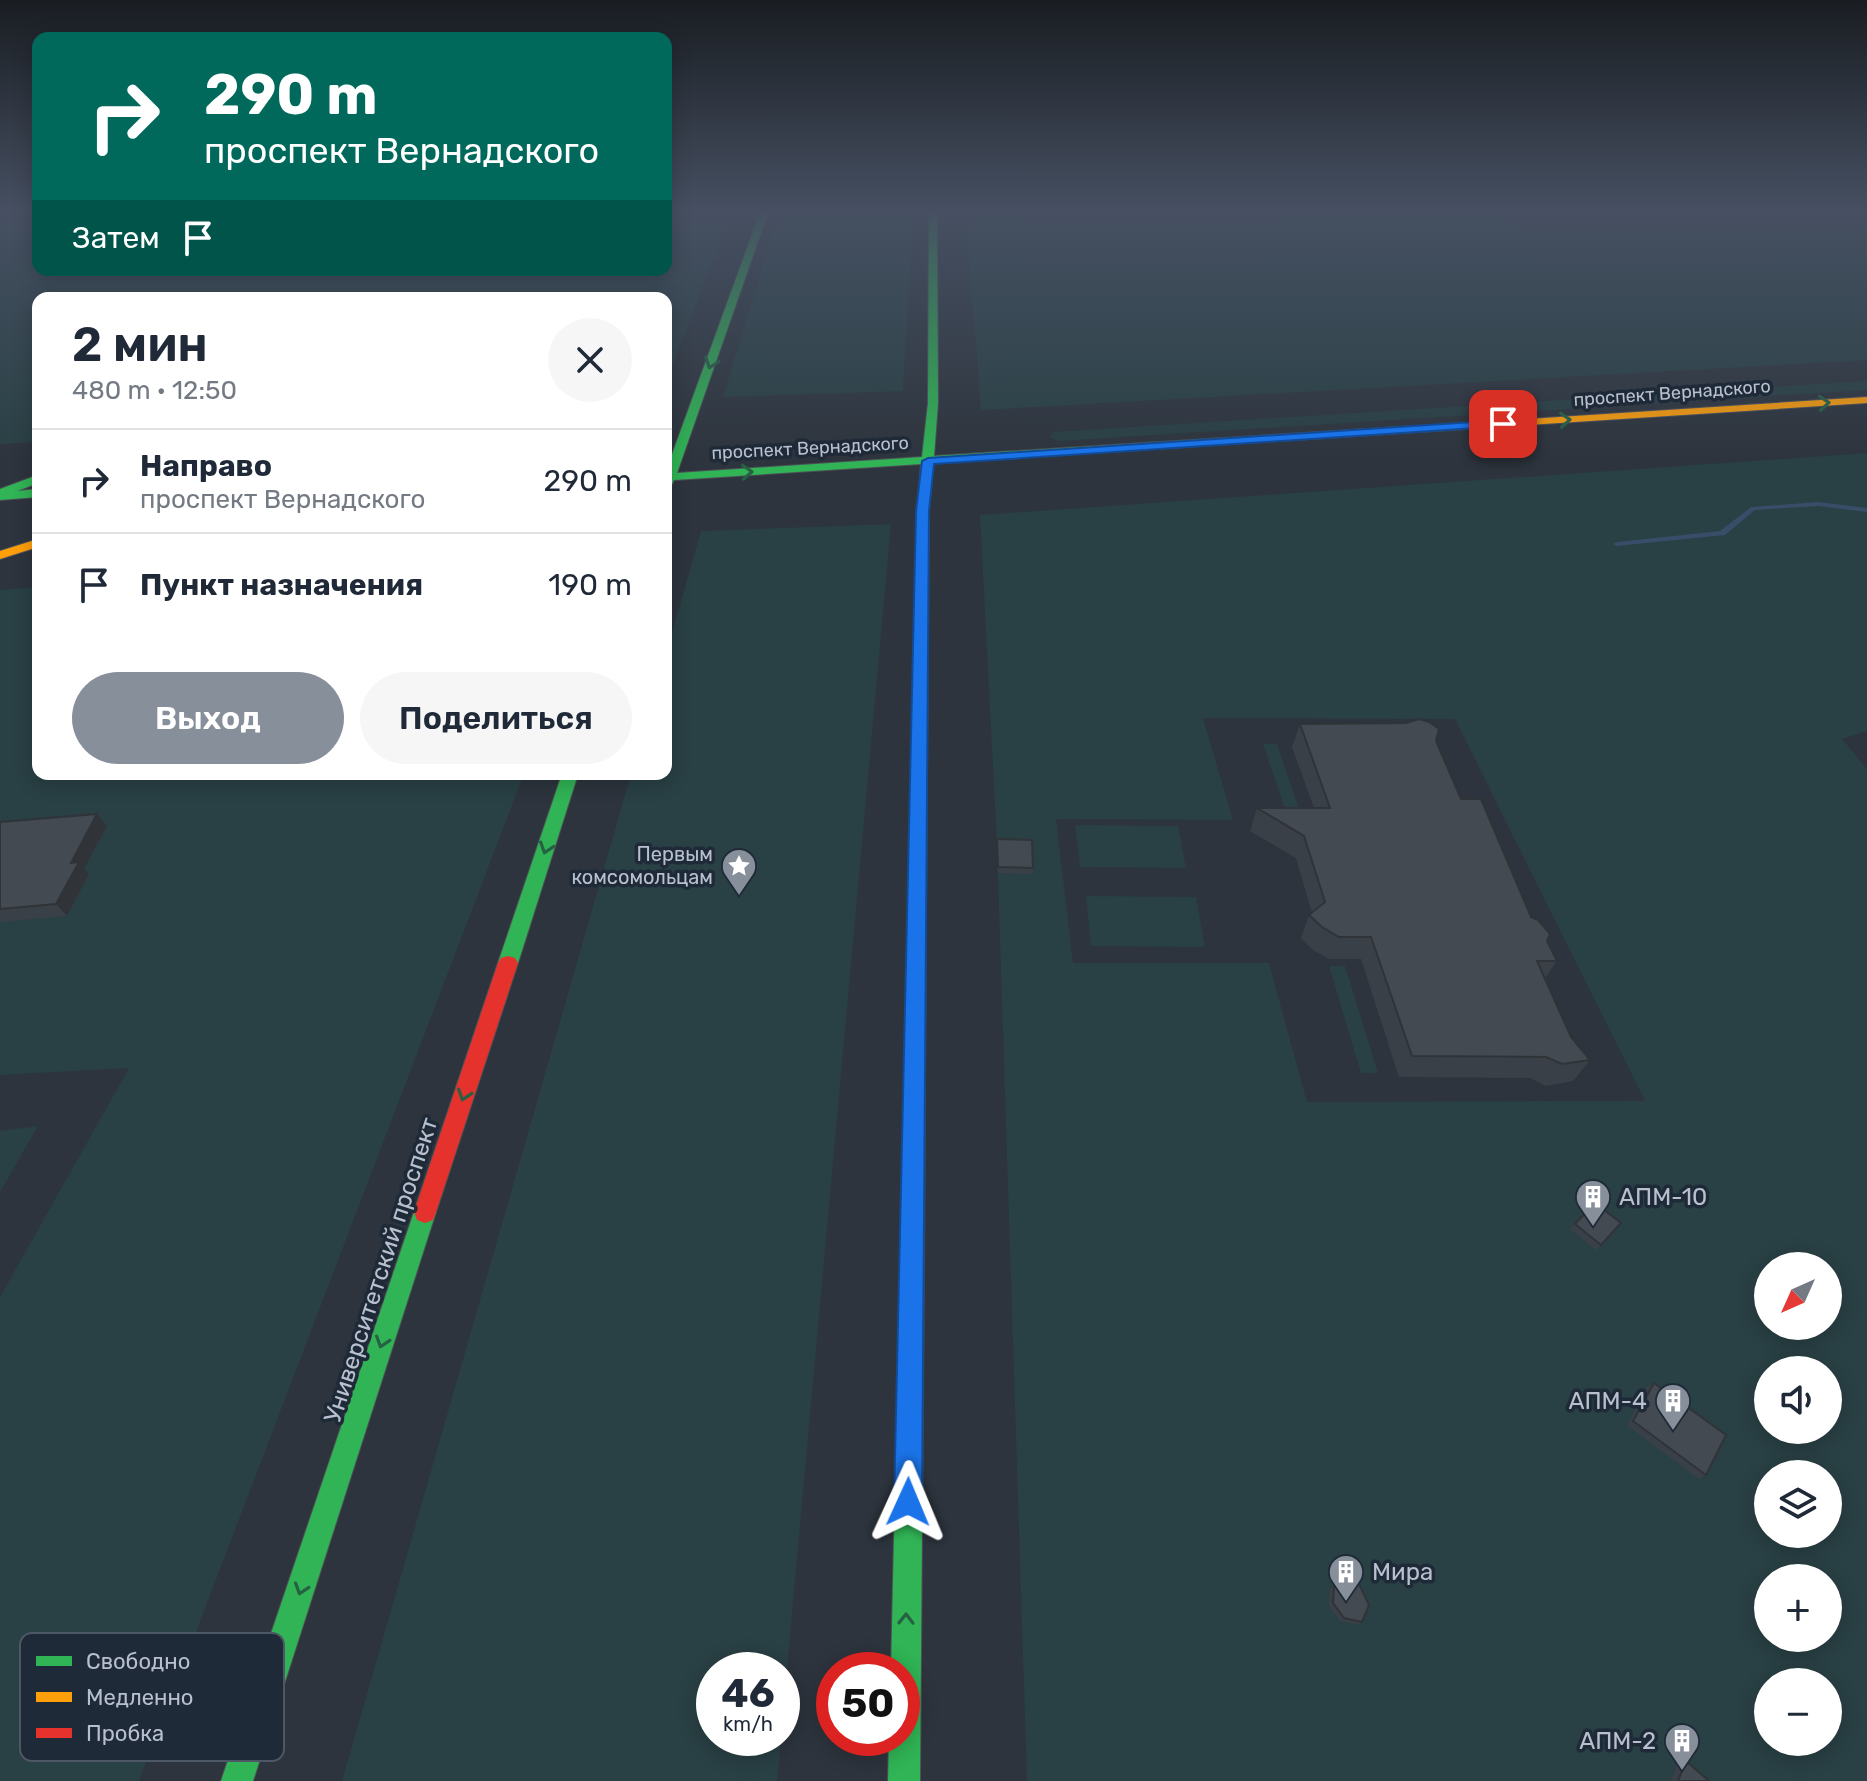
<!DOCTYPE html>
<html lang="ru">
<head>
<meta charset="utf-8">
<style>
  :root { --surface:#fff; --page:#f6f6f7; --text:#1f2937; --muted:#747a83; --line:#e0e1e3; --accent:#878f9b }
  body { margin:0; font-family:Rubik,sans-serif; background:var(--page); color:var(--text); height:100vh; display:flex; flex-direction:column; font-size:30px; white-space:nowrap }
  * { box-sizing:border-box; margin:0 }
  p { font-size:26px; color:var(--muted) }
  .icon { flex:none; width:44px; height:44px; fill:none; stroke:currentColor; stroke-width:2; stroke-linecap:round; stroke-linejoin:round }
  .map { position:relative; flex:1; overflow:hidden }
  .drawer { position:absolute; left:32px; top:292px; width:640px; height:488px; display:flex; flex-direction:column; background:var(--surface); border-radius:16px; box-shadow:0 4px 20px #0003 }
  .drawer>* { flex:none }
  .hud { position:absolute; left:32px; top:32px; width:640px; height:244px; border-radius:16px; box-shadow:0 4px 20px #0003; background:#00695c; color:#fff; overflow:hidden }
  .needle { width:52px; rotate:225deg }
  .buttons { position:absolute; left:1754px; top:1252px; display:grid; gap:16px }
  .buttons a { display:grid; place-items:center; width:88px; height:88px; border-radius:50%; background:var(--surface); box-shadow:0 4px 20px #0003; font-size:40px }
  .speed { position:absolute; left:696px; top:1652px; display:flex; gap:16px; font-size:40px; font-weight:700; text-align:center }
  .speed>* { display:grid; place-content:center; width:104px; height:104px; border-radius:50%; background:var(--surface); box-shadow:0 4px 20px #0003; line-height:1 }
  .speed small { font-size:20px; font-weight:400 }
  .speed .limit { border:12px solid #d22; background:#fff; color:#111 }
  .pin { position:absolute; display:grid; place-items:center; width:68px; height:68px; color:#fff; margin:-34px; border-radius:16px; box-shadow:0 4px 12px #0006 }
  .me { position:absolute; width:88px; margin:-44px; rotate:1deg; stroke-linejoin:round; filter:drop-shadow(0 0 6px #0008) }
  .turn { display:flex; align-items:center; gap:28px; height:168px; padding:0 40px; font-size:36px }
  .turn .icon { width:104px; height:104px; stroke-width:2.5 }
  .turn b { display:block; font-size:56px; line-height:68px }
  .then { display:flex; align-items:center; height:76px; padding:0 40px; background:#0003; gap:16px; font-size:30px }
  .round { display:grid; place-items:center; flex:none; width:84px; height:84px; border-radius:42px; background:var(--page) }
  .summary { display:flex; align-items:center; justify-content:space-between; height:136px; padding:0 40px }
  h1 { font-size:48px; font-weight:600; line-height:60px }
  .primary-button { display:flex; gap:16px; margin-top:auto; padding:16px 40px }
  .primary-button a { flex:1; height:92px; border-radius:48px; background:var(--accent); color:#fff; font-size:32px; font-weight:600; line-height:92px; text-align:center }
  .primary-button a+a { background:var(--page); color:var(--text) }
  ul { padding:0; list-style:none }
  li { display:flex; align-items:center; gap:24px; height:104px; padding:0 40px; border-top:2px solid var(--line) }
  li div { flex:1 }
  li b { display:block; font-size:30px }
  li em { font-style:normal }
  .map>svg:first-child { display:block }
</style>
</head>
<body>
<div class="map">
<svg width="1867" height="1781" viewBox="0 0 1867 1781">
  <rect width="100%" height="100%" fill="#2d343d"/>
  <!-- green -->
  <g fill="#294044" fill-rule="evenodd">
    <path d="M0 210H38V270H666V210H732L666 383V298H38V442L0 444Z"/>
    <path d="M780 210H913L903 391 723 397Z"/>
    <path d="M966 210H1492L1517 229H1867V360L981 410Z"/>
    <path d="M1867 381V390L1059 441 1049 437 1054 432Z"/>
    <path d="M1867 453V731L1842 739 1867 769V1781H1027L997 845 980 515ZM1203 718 1455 719 1645 1101 1307 1102 1269 963H1073L1056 819 1233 820ZM1768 1266H1828V1326H1768ZM1768 1370H1828V1430H1768ZM1768 1474H1828V1534H1768ZM1768 1578H1828V1638H1768ZM1768 1682H1828V1742H1768Z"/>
    <path d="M891 524 782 1724V1670H714V1738H781L777 1781H342L631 774H666V653L701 531Z"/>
    <path d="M38 587V774H524L139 1781H0V1297L129 1068 0 1075V590Z"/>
    <path d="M1263 744H1277L1303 821H1289Z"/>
    <path d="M1075 825 1178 826 1186 868 1080 867Z"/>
    <path d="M1086 896 1196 897 1205 947 1091 946Z"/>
    <path d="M1329 966H1345L1378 1073H1361Z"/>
    <path d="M38 1126 0 1192V1131Z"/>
  </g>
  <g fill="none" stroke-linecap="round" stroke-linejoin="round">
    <!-- stream -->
    <path fill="#374d68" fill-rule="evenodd" d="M1818 502 1867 508V512L1818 506 1755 510 1725 535 1617 546 1613 544 1617 542 1720 531 1751 507Z"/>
    <defs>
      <g id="fast">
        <path d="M761 210H769L677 473 922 457 928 403 929 210H937L938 403 934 456 1497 421 1503 424 1497 427 933 463 929 511 926 907 923 912H911L908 907 917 511 921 464 674 480 670 488 666 489V471Z"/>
        <path d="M38 475V483L17 491 38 489V497L0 500V489Z"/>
        <path d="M562 774H578L518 963 515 968H501L498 963Z"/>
        <path d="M425 1201 433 1204 436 1212 253 1781H221L414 1212 417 1204Z"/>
        <path d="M912 1261 920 1264 924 1272 920 1781H888L889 1738H902V1670H891L900 1272 904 1264Z"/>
      </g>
      <g id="slow">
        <path d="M1867 397V403L1497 427 1491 424 1497 421Z"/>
        <path d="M38 539V547L0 559V551Z"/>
        <path d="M917 900 923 902 926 907 924 1272 920 1280 912 1283 904 1280 900 1272 908 907 911 902Z"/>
      </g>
      <path id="jam" d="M508 956 515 958 518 963 436 1212 433 1220 425 1223 417 1220 414 1212 498 963 501 958Z"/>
    </defs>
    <!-- fast casing -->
    <use href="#fast" stroke="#4c5057" stroke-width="2"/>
    <!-- slow casing -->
    <use href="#slow" stroke="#4c5057" stroke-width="2"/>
    <!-- jam casing -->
    <use href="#jam" stroke="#4c5057" stroke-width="2"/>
    <!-- fast -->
    <use href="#fast" fill="#30b455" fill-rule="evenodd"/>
    <!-- slow -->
    <use href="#slow" fill="#ff9f0a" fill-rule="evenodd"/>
    <!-- jam -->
    <use href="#jam" fill="#e5322d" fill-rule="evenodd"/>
  </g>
  <!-- wall -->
  <g fill="#3a4047">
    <path d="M1300 724 1436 741 1461 799 1531 917 1547 941 1557 961 1545 978 1571 1037 1590 1060 1573 1081 1546 1086 1530 1078 1399 1077 1361 959H1330L1313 950 1301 938 1309 915 1312 913 1296 858 1250 831 1257 808H1314L1292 747Z"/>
    <path d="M97 814 107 826 84 869 89 874 67 916 0 922V822Z"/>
    <path d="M997 845 1033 868V874L998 873Z"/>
    <path d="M1595 1203 1621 1223 1596 1250 1570 1229Z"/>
    <path d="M1654 1383 1706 1475 1699 1479 1627 1425 1647 1387Z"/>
    <path d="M1346 1579 1362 1622 1358 1625 1340 1621 1329 1606 1330 1589Z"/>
    <path d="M1686 1761 1709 1781H1671L1678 1763Z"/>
  </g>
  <!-- shaded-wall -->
  <path fill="#303439" d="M97 814 107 826 84 869 89 874 67 916 56 904 71 863Z"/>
  <!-- building -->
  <g fill="#444a52" stroke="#303439" stroke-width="2">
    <path d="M1419 719 1429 722 1439 729 1436 741 1461 799H1481L1531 917 1538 920 1550 934 1547 941 1557 961H1537L1571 1037 1590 1060 1562 1064 1546 1057 1412 1056 1371 937H1339L1322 927 1309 915 1325 902 1304 836 1257 808H1330L1300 724 1406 723Z"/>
    <path d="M97 814 71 863 79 862 56 904 0 909V822Z"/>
    <path d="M997 839 1032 840 1033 868 998 867Z"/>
    <path d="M1595 1203 1621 1223 1601 1245 1575 1224Z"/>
    <path d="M1654 1383 1726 1435 1706 1475 1633 1421Z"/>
    <path d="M1346 1579 1359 1584 1369 1605 1362 1622 1344 1618 1333 1603 1334 1586Z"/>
    <path d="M1686 1761 1709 1781H1678Z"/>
  </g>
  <!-- one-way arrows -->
  <defs><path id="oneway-chevron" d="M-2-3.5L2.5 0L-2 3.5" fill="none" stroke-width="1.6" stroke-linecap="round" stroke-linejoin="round" transform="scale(2)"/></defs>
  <g stroke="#266144">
    <use href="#oneway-chevron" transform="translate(711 363) rotate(109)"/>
    <use href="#oneway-chevron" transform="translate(1824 403) rotate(-4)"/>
    <use href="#oneway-chevron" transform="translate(1565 420) rotate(-4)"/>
    <use href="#oneway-chevron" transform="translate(747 472) rotate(-3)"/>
    <use href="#oneway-chevron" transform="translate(546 848) rotate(108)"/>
    <use href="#oneway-chevron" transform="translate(464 1095) rotate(108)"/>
    <use href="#oneway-chevron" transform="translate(382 1342) rotate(108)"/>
    <use href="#oneway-chevron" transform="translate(301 1589) rotate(108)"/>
    <use href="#oneway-chevron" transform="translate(906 1619) rotate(-89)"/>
  </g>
  <!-- sky -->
  <linearGradient id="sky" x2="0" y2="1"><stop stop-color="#191d22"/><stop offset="0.46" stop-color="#465062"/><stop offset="1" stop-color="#465062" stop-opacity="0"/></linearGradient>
  <rect width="1867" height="459" fill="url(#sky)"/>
  <!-- route -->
  <path fill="#1a73e8" stroke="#114b97" stroke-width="2" d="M1503 420 1509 424 1507 426 934 464 929 511 922 1502 918 1511 908 1515 898 1511 894 1502 916 511 922 461 928 458Z"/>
  <!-- icons -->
  <defs>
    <symbol id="sight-pin" viewBox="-11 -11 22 30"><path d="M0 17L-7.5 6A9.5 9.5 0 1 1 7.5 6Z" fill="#878f9b" stroke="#1f2a39"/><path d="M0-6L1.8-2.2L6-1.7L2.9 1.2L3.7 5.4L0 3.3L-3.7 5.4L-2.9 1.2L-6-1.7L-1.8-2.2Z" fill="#fff"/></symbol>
    <symbol id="building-pin" viewBox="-11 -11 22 30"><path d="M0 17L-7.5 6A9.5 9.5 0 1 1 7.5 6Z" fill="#878f9b" stroke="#1f2a39"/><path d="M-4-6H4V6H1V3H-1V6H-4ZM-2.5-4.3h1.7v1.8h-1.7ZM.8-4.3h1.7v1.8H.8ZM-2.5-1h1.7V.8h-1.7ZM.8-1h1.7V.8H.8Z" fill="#fff"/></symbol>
  </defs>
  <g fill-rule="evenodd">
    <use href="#sight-pin" x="719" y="846" width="40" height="54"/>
    <use href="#building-pin" x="1573" y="1177" width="40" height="54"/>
    <use href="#building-pin" x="1653" y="1381" width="40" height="54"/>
    <use href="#building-pin" x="1326" y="1552" width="40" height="54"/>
    <use href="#building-pin" x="1662" y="1721" width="40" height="54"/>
  </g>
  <g text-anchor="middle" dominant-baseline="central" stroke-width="7" stroke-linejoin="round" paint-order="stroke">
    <!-- far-street labels -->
    <g font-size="18" fill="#b8c0cd" stroke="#1f2a39">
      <text transform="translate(1672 393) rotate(-4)">проспект Вернадского</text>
      <text transform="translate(810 448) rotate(-3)">проспект Вернадского</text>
    </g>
    <!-- poi labels -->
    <g font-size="20" fill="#b8c0cd" stroke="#1f2a39" text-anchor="end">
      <text x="713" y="854">Первым<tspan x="713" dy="23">комсомольцам</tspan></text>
    </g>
    <!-- near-poi labels -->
    <g font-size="24" fill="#b8c0cd" stroke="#1f2a39" text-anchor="start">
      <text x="1619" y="1197">АПМ-10</text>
      <text x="1647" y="1401" text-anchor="end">АПМ-4</text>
      <text x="1372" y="1572">Мира</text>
      <text x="1656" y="1741" text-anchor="end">АПМ-2</text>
    </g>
    <!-- near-street labels -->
    <g font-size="24" fill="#b8c0cd" stroke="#1f2a39">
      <text transform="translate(381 1270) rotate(-72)">Университетский проспект</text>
    </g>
  </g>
  <!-- legend -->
  <rect x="20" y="1633" width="264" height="128" rx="12" fill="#1f2a39" stroke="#4d5765" stroke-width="2"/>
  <rect x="36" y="1656" width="36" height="10" fill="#30b455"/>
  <rect x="36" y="1692" width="36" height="10" fill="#ff9f0a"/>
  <rect x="36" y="1728" width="36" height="10" fill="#e5322d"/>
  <g font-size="22" fill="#b8c0cd">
    <text x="86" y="1669">Свободно</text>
    <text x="86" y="1705">Медленно</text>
    <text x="86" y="1741">Пробка</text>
  </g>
</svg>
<div class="buttons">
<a><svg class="needle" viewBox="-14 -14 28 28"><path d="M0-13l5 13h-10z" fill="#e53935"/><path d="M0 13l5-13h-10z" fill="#747a83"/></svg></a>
<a><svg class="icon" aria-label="sound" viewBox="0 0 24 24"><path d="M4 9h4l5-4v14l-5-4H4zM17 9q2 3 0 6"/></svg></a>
<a><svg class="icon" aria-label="layers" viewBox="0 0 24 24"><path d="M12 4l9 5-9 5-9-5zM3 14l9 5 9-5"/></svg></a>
<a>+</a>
<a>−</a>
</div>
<div class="speed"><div>46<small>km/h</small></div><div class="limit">50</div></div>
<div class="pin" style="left:1503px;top:424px;background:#d93025"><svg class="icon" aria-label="arrive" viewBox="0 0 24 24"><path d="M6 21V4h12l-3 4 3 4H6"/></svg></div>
<svg class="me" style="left:908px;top:1502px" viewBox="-20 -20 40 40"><path d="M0-17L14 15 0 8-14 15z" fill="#1a73e8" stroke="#fff" stroke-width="4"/></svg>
<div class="hud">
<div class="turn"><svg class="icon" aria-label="right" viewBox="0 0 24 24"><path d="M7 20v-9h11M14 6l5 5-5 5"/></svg><div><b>290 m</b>проспект Вернадского</div></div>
<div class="then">Затем<svg class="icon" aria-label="arrive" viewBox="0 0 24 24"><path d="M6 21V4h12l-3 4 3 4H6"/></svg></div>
</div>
<section class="drawer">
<div class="summary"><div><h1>2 мин</h1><p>480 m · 12:50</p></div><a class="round"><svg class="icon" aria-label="close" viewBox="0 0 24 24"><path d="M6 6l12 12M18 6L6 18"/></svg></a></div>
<ul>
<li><svg class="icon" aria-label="right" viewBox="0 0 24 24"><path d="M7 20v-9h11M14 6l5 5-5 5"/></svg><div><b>Направо</b><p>проспект Вернадского</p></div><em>290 m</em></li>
<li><svg class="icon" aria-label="arrive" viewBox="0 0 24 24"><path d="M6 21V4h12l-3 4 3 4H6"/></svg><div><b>Пункт назначения</b></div><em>190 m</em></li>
</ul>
<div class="primary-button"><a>Выход</a><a>Поделиться</a></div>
</section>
</div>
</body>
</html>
